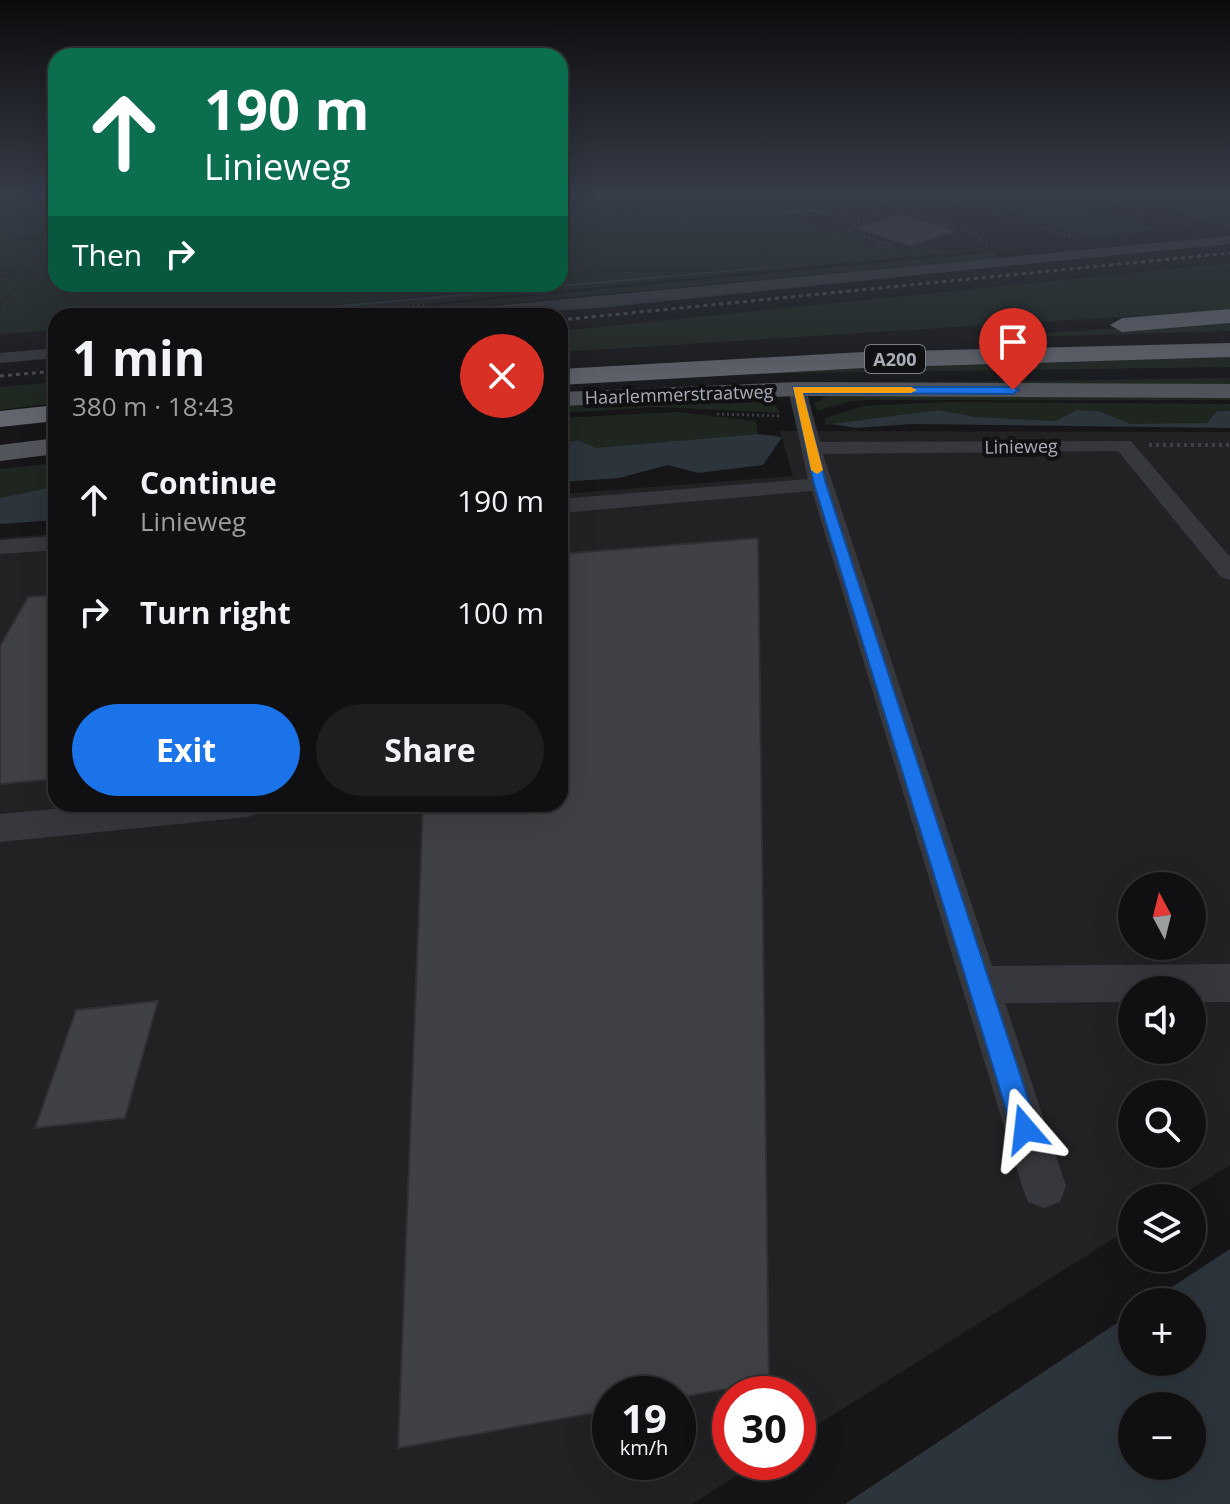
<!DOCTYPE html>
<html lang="en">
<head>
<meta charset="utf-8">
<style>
  :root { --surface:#101012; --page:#1e1e20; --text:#f1f3f6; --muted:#9c9d9f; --line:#303032; --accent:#1a73e8 }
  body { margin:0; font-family:"Open Sans",sans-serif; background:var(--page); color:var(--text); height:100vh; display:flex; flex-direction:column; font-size:30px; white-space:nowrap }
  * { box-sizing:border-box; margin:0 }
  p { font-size:26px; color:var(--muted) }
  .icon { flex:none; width:44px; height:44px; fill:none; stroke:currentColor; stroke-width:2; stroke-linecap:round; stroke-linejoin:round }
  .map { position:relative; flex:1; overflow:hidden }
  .details { position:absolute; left:48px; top:308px; width:520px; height:504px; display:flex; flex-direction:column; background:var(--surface); border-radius:24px; box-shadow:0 8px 32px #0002,0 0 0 2px var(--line) }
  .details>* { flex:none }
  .guide { position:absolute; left:48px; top:48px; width:520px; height:244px; border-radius:24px; box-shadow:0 8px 32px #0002,0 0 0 2px var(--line); background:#0b6e4f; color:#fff; overflow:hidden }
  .needle { width:52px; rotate:353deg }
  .fabs { position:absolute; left:1118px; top:872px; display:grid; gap:16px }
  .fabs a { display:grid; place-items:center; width:88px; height:88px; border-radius:50%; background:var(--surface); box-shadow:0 8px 32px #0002,0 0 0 2px var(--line); font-size:40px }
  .speed { position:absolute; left:592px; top:1376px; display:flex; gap:16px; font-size:40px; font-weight:700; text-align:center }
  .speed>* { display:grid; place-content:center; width:104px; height:104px; border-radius:50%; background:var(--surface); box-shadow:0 8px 32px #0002,0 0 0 2px var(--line); line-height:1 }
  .speed small { font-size:20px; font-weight:400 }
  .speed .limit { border:12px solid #d22; background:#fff; color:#111 }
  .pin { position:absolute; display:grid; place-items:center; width:68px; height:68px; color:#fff; margin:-82px -34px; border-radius:50% 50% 50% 0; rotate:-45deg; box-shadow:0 0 8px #0007 }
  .pin .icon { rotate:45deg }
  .me { position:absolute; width:88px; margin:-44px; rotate:343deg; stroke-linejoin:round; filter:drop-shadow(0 0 6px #0008) }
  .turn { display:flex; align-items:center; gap:28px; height:168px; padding:0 24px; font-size:36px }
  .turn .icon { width:104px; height:104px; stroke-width:2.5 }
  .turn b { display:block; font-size:56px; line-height:68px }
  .then { display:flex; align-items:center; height:76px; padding:0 24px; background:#0003; gap:16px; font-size:30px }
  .round { display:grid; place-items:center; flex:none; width:84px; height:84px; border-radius:42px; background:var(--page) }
  .summary { display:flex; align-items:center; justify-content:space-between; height:136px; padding:0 24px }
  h1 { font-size:48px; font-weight:700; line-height:60px }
  .cta { display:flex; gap:16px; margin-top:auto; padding:16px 24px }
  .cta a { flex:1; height:92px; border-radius:48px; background:var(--accent); color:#fff; font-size:32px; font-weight:700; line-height:92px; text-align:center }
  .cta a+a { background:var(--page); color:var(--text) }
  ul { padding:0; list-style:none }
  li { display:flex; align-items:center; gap:24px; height:112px; padding:0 24px }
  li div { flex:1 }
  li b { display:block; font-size:30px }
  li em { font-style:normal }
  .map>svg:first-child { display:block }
</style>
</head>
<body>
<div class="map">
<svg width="1230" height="1504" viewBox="0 0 1230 1504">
  <rect width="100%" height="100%" fill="#161618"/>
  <!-- built -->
  <path fill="#222225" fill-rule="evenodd" d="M780 431 1230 432V1165L1177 1198H1132V1227L798 1437V1394H730V1462H758L692 1504H0V538L56 534V804H560V494L793 476ZM1132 886H1192V946H1132ZM1132 990H1192V1050H1132ZM1132 1094H1192V1154H1132ZM610 1394H678V1462H610Z"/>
  <!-- green -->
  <g fill="#1e261f">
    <path d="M0 197H56V235L0 240V207L6 200 14 199Z"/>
    <path d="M610 197 630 218 636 219 615 197H800L822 209 560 230V200Z"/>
    <path d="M947 197 972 203 956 197H1047L1163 230 1086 236Z"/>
    <path d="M1114 197H1230V228Z"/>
    <path d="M781 214 832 233 838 230 869 242 863 243 873 247 878 244C907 253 920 241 944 251L487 291 479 284H560V232Z"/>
    <path d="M56 237V271L45 272H56V284H475L477 291 216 316H56V330L0 334V307L22 280 0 304V277L36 273 0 275V242Z"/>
    <path d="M985 248 991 249 296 316H242Z"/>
    <path d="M994 252 1000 258 390 316 997 257 371 316H322Z"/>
    <path d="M1230 263V310L560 352V331Z"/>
    <path d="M1230 321V331L953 339Z"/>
    <path d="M1230 357V367L731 374 910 365Z"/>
    <path d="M1230 378V387L750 385Z"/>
    <path d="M56 382V403L0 410V387Z"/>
    <path d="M768 395 781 413 659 407 560 413V403Z"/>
    <path d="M828 396H1230V400H871L851 401 817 411 814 403Z"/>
    <path d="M947 402 1230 404V411H1217L1210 422 1202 424H1131L1099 411 1076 410 1056 421 976 417 938 410 825 425V418L863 406Z"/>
    <path d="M677 412 756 421 758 434 596 449 578 440 560 444V418Z"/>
    <path d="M56 463V486L0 498V469Z"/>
  </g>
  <!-- water -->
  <g fill="#2c353c" fill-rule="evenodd">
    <path d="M814 209 856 222 813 212 560 232Z"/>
    <path d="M1230 243 600 308 478 316Z"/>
    <path d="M985 248 302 311 216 316 471 293 476 291 475 284 487 291Z"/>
    <path d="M938 410 976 417 1056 421 1076 410 1099 411 1131 424 1207 423 1217 411H1230V428L912 424 856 428 831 424Z"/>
    <path d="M758 434 782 437 763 465 698 473 668 465 619 478 560 482V444L578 440 596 448Z"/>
    <path d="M56 486V520L0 524V498Z"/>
    <path d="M1230 1249V1504H845L1132 1313V1362H1192V1302H1149ZM1132 1406H1192V1466H1132Z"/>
  </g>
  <!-- building -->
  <g fill="#404145" stroke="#303034" stroke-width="2">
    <path d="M900 214 955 231 911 246 857 228Z"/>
    <path d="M758 538 769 1381 678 1398V1394H610V1410L398 1448 423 804H560V554Z"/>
    <path d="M56 595V779L0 784V646L28 597Z"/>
    <path d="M158 1001 125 1118 35 1128 76 1010Z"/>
  </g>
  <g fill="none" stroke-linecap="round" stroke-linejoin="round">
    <!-- path-far2 -->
    <g stroke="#3d3f44" stroke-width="2" stroke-dasharray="2 3" stroke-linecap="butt">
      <path d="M802 197 861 219 904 210"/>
      <path d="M861 197 966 230 992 248"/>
      <path d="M944 197 1077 238"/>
      <path d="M1110 197 1107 198 1112 202 1191 226"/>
      <path d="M865 221 846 230 893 246"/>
    </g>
    <!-- path-far1 -->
    <g stroke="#3d3f44" stroke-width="3" stroke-dasharray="2 3" stroke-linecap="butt">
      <path d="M313 316 428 305"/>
      <path d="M717 414 782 416"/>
    </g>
    <!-- path -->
    <path stroke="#3d3f44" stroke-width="4" stroke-dasharray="3 4" stroke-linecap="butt" d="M1149 445H1230"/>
    <!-- minor -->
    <g fill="#37383d" fill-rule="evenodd">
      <path d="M1230 236V244L489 316H432L440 311Z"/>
      <path d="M56 348V358L0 363V353Z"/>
      <path d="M797 384 806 389 820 442 1131 441 1230 557V580L1221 577 1118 451 823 454 992 966 1230 964V1002H1192V990H1132V1002L1005 1003 1066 1186 1060 1202 1044 1208 1028 1202 1022 1186 812 491 560 513V499L808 479 788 389Z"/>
      <path d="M56 536V550L0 554V540Z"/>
      <path d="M108 804H264L259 813 248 817 0 842V814Z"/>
    </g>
    <!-- major -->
    <g fill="#53555c" fill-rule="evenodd">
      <path d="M797 382 1230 384V398L797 396 560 406V392Z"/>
      <path d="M56 438V454L0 461V445Z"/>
    </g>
    <!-- highway -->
    <g fill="#63666e" fill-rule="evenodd">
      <path d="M1230 309V323L1122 332 1110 325 1122 318Z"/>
      <path d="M1230 343V357L863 368 560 385V369L863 352Z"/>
      <path d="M56 405V421L0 427V411Z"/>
    </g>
    <!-- rail -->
    <g stroke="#4a4c52" stroke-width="3" stroke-dasharray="4 4" stroke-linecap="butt">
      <path d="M560 320 1230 253"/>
      <path d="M0 376 56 371"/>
    </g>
  </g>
  <!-- sky -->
  <linearGradient id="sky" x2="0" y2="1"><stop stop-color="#0c0c0d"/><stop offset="0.48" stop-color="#363c48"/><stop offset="1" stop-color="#363c48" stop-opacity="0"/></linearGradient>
  <rect width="1230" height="408" fill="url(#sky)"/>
  <!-- route -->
  <path fill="#1a73e8" stroke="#114b97" stroke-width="2" d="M793 387H1013L1019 390 1013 394 803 393 826 484 1038 1129 1034 1138 1025 1142 1016 1138 1012 1129 814 484Z"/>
  <!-- slow -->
  <path fill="#f59e0b" d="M793 387H911L917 390 911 393H803L823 470 817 474 811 470Z"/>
  <g text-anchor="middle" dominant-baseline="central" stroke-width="8" stroke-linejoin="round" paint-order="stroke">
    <!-- shield labels -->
    <rect fill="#111113" stroke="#7b7e86" stroke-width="2" x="865" y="345" width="60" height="28" rx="6"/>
    <g font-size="18" font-weight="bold" fill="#a8adb8">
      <text x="895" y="359">A200</text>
    </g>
    <!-- far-street labels -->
    <g font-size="18" fill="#a8adb8" stroke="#111113">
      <text transform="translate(679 394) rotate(-2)">Haarlemmerstraatweg</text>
      <text transform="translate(1021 446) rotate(-1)">Linieweg</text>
    </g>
  </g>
</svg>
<div class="fabs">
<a><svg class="needle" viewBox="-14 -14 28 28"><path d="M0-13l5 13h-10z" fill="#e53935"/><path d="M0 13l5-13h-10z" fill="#9c9d9f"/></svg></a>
<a><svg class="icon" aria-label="sound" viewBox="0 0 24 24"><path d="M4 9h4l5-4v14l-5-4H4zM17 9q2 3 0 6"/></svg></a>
<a><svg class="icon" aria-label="search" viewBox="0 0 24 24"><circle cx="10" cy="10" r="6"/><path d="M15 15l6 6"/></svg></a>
<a><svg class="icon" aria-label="layers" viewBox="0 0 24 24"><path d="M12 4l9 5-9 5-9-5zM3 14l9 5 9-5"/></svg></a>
<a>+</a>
<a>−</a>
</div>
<div class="speed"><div>19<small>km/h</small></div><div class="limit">30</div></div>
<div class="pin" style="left:1013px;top:390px;background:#d93025"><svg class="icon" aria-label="arrive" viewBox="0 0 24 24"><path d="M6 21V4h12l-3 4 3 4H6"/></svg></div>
<svg class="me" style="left:1025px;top:1129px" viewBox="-20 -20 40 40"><path d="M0-17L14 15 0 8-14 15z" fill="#1a73e8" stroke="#fff" stroke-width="4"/></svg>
<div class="guide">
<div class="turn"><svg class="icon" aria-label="ahead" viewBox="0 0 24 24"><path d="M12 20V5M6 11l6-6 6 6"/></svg><div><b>190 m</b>Linieweg</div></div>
<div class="then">Then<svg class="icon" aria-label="right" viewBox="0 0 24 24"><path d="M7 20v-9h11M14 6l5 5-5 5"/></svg></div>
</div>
<section class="details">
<div class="summary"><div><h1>1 min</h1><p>380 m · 18:43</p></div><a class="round" style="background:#d93025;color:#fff"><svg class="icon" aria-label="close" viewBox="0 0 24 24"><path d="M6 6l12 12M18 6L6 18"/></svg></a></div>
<ul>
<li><svg class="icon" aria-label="ahead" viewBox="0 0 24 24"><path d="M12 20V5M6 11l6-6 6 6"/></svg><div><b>Continue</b><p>Linieweg</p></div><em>190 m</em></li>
<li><svg class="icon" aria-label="right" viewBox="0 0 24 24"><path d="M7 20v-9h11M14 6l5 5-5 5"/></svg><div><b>Turn right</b></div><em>100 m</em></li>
</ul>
<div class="cta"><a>Exit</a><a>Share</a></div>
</section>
</div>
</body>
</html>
